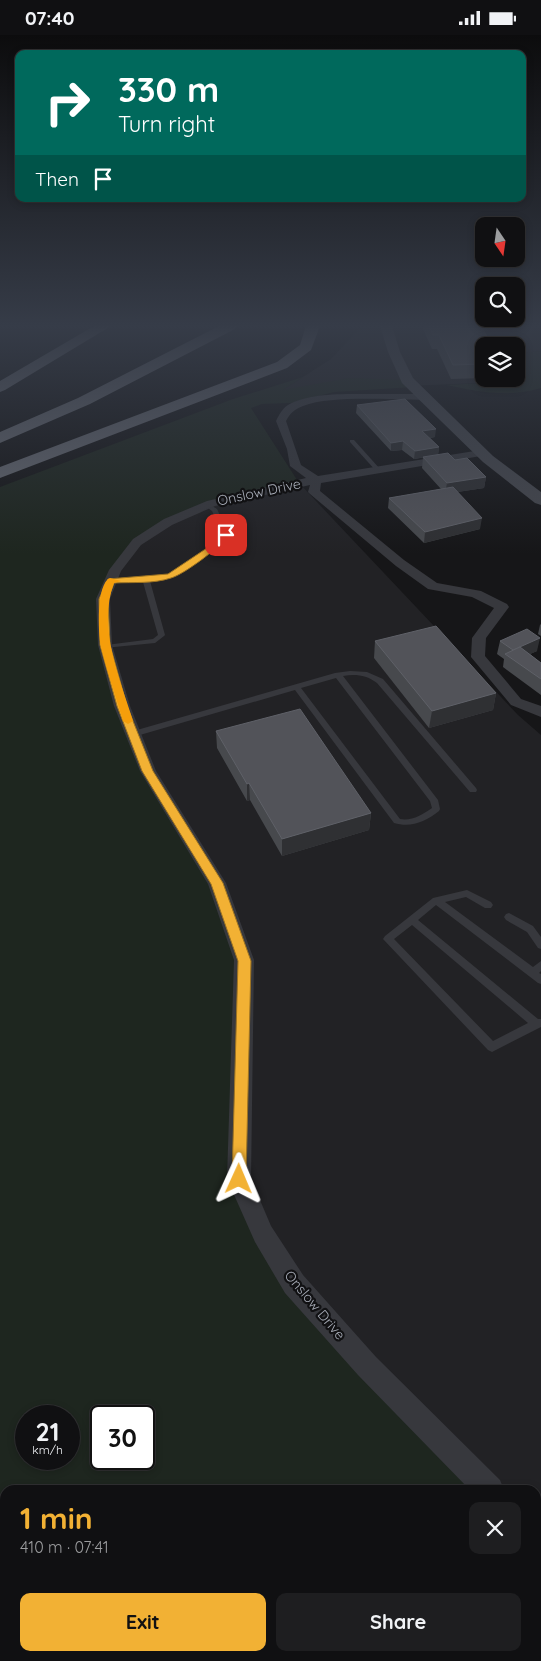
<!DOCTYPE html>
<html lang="en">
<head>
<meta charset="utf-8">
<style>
  :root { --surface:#101012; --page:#1e1e20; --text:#f1f3f6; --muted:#9c9d9f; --line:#303032; --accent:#f2b134 }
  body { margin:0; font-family:Quicksand,sans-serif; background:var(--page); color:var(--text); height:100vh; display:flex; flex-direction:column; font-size:19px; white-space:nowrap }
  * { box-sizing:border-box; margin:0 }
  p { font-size:16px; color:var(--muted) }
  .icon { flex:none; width:28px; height:28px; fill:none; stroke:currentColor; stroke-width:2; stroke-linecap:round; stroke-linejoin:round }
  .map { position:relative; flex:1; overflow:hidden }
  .details { position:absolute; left:0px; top:1450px; width:541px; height:176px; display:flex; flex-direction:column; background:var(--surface); border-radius:15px 15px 0 0; box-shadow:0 2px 8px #0003,0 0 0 1px var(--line) }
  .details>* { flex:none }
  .hud { position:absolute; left:15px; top:15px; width:511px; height:152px; border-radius:10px; box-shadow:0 2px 8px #0003,0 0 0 1px var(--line); background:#00695c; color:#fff; overflow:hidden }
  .needle { width:32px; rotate:167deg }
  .controls { position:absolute; left:475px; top:182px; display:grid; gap:10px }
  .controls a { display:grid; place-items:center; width:50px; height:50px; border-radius:10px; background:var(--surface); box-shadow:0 2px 8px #0003,0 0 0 1px var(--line); font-size:25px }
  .speed { position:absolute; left:15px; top:1370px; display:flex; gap:10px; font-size:25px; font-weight:700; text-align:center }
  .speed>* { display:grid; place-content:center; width:65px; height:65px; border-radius:50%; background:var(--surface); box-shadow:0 2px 8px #0003,0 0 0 1px var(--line); line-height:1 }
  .speed small { font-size:12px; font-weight:400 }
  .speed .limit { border:2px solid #111; border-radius:8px; background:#fff; color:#111 }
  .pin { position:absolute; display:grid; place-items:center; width:42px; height:42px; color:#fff; margin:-21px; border-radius:10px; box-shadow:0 2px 8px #0006 }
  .me { position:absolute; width:55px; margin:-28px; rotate:1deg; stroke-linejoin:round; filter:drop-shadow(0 0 4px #0008) }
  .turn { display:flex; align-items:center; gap:18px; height:105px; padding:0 20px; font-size:22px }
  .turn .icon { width:65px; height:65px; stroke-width:2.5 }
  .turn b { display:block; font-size:35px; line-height:42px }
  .then { display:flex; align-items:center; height:48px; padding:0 20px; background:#0003; gap:10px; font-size:19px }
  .round { display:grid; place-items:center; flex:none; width:52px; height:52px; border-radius:10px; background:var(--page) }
  .summary { display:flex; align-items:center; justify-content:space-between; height:85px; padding:0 20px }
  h1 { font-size:30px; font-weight:700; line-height:38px; color:var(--accent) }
  .action { display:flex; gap:10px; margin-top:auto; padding:10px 20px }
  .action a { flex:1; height:58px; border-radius:10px; background:var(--accent); color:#111; font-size:20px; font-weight:700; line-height:58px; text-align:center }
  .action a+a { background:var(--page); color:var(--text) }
  .status { display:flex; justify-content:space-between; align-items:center; height:35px; padding:0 25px; background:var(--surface); direction:ltr }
  .status svg { height:14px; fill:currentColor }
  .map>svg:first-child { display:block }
</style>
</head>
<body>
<div class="status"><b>07:40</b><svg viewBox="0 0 49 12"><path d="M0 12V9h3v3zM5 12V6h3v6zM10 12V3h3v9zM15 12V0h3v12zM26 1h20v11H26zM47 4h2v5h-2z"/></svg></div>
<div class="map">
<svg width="541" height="1626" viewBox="0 0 541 1626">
  <rect width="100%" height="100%" fill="#161618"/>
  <!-- built -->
  <g fill="#222225">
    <path d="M362 291H541V316L516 319V311H484V344H503L505 347 281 356 331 324Z"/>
    <path d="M299 448 518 680 541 700V1506L536 1501V1455H490L263 1199 148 736 122 671 103 564 137 507 211 468Z"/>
  </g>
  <!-- green -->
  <g fill="#1e261f" fill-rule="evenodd">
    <path d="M541 316V353C508 363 479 357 446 350L504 347 503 344H516V319Z"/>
    <path d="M303 342 283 355 349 343 407 345 414 352 334 357 291 368 262 369 251 373 299 448 211 468 137 507 103 564 105 610 148 736 217 848 244 925 239 1144 263 1199 490 1455H5V1621H508L506 1626H0V452L233 364ZM26 1381H69V1424H26ZM101 1381H144V1424H101Z"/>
  </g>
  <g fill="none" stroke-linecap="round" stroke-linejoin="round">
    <!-- lane -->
    <g fill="#37383d" fill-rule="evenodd">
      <path d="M350 405H354L380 434V436H376L350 407Z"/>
      <path d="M207 468 217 474 229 500 217 512 173 542 150 546 165 600 164 601 155 608 104 613 102 612 106 610 153 604 158 600 143 547H111L108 545 111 543H146L169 539 213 510 223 500 212 476 204 470Z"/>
      <path d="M350 636 367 637 383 644 476 753 477 755 476 757H470L377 648C366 640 356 639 343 641L438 765 440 774 439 776C425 787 411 793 394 788L295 655 133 702 129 699 130 697 335 638ZM336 643 430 766 432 773C422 780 412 786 400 784L301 653Z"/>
      <path d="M467 855 491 867 493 870 491 873H485L466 862 445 867 533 932 541 926V936L539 938 541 939V949L538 948 436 870 418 885 538 984H541V992L492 1017 488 1015 383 904 385 901 433 863ZM412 890 528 988 493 1006 394 904Z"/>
      <path d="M509 878 533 891 541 902V914L538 913 527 897 506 885 504 882 506 879Z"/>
    </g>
    <!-- street -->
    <g fill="#37383d" fill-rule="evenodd">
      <path d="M375 359H424L429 362 424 365C391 365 332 360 303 371 295 374 290 378 286 386L301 430 318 441 481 415 485 416 486 418 485 420 481 421 321 448 320 456 404 525 437 548 481 556 507 569 509 572 486 603 485 621 521 664 541 671V682L511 670 471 622 472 603 494 573 472 562 428 554 396 531 310 459 308 457 310 450 215 471 172 490 141 510 121 536 110 564 112 610 130 671 156 736 226 848 254 925 251 1144 271 1191 303 1240 376 1322 500 1445 504 1455H470L358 1340 285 1258 255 1207 227 1144 234 925 208 849 140 736 114 671 98 610 96 564 109 535 133 504 164 484 207 466 306 443 290 431 287 414 276 386C279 380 282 374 288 370 309 357 350 359 375 359Z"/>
      <path d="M536 1487 541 1489V1521L536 1519Z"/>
    </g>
    <!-- secondary -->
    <g fill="#45474d" fill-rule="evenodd">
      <path d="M380 291H392L400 317 413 343 493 421 541 457V470L535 468 483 427 402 348 388 317Z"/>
      <path d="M541 1528V1576L536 1578V1530Z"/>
      <path d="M487 1621H529L527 1626H485Z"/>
    </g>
    <!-- highway -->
    <g fill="#63666e" fill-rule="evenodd">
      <path d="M94 291H111L5 355 0 357V346Z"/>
      <path d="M219 291H237L235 294 90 369 0 408V397L78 363Z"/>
      <path d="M306 291H320L311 315 287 333 0 443V432L277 327 300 310Z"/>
    </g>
  </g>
  <!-- wall -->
  <g fill="#47494d">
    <path d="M423 291H481L484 311V343L451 344 437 314H432L423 294Z"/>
    <path d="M357 370 435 402 430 403 439 412 438 420 414 424 402 415 391 416 356 378Z"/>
    <path d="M423 422 455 425 486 442 484 453 457 457 480 494 424 508 388 473 389 463 441 454 422 433Z"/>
    <path d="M541 589V601L538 599 540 590Z"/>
    <path d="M375 606 496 658 493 675 429 693 374 623Z"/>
    <path d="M500 606 537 616 530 619 541 628V660L503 632 504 624 497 619Z"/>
    <path d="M216 696 371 778 369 795 282 821 250 765 247 766 217 713Z"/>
  </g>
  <!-- shaded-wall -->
  <g fill="#2f3033">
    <path d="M436 394 435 402 422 404V396Z"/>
    <path d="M403 406 402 415 391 416V408Z"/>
    <path d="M439 412 438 420 414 424 415 416Z"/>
    <path d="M486 442 484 453 445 459 447 448Z"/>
    <path d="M482 483 480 494 424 508 425 497Z"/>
    <path d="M540 603 537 616 515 626 513 615Z"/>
    <path d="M496 658 493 675 429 693 432 676Z"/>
    <path d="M249 748 250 765 247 766V749Z"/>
    <path d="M371 778 369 795 282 821V804Z"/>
  </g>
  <!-- building -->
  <g fill="#525359" stroke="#5f6168">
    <path d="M429 291H481L493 311H484V329L453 330 439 300H433Z"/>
    <path d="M405 364 436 394 422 396 439 412 415 416 403 406 391 408 357 370Z"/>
    <path d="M448 418 455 425 467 423 486 442 447 448 423 422Z"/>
    <path d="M453 452 482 483 425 497 389 463Z"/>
    <path d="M436 591 496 658 432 676 375 606Z"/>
    <path d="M527 594 540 603 513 615 500 606Z"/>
    <path d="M520 612 541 628V644L505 619Z"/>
    <path d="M300 674 371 778 282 804 249 748 247 749 216 696Z"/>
  </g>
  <!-- sky -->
  <linearGradient id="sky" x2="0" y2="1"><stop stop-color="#0c0c0d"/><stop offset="0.56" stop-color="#363c48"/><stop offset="1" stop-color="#363c48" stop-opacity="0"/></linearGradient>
  <rect width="541" height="519" fill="url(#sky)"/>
  <!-- route -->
  <path fill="#f2b134" stroke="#9d7322" d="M223 498 230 500C221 511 185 539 171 543 153 549 133 547 114 548L108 564 110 610 127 671 153 736 223 848 251 926 246 1144 244 1149 239 1151 234 1149 232 1144 238 926 211 849 142 736 117 671 100 610 99 564 108 544 168 539 213 509Z"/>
  <!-- slow -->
  <path fill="#f59e0b" d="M110 543 121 546 114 548C97 593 120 643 133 686L128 689 123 686C116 662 107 637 101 612 98 598 96 549 110 543Z"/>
  <g text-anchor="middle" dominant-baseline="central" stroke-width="4.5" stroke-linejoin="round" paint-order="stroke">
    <!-- street labels -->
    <g font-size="14" fill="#a8adb8" stroke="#111113">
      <text transform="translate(259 457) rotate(-12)">Onslow Drive</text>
      <text transform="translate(315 1270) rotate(50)">Onslow Drive</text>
    </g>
  </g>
</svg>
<div class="controls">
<a><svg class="needle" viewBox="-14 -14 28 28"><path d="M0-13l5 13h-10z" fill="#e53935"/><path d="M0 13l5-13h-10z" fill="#9c9d9f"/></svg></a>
<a><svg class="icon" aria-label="search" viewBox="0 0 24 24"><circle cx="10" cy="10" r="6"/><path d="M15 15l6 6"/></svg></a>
<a><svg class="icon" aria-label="layers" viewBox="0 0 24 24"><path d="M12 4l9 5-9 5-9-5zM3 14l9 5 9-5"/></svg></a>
</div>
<div class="speed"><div>21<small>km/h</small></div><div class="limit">30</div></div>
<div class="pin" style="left:226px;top:500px;background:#d93025"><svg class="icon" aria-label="arrive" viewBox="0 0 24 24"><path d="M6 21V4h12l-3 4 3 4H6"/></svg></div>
<svg class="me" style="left:239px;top:1144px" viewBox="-20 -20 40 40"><path d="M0-17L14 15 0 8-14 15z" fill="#f2b134" stroke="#fff" stroke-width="4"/></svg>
<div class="hud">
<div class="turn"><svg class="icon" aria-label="right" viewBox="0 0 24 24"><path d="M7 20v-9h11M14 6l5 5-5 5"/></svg><div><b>330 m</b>Turn right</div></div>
<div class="then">Then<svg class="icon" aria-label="arrive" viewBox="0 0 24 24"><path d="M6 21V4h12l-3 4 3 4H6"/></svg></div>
</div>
<section class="details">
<div class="summary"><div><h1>1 min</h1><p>410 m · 07:41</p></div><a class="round"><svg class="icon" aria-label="close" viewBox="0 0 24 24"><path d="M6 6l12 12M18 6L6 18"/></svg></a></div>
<div class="action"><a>Exit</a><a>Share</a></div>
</section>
</div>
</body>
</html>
